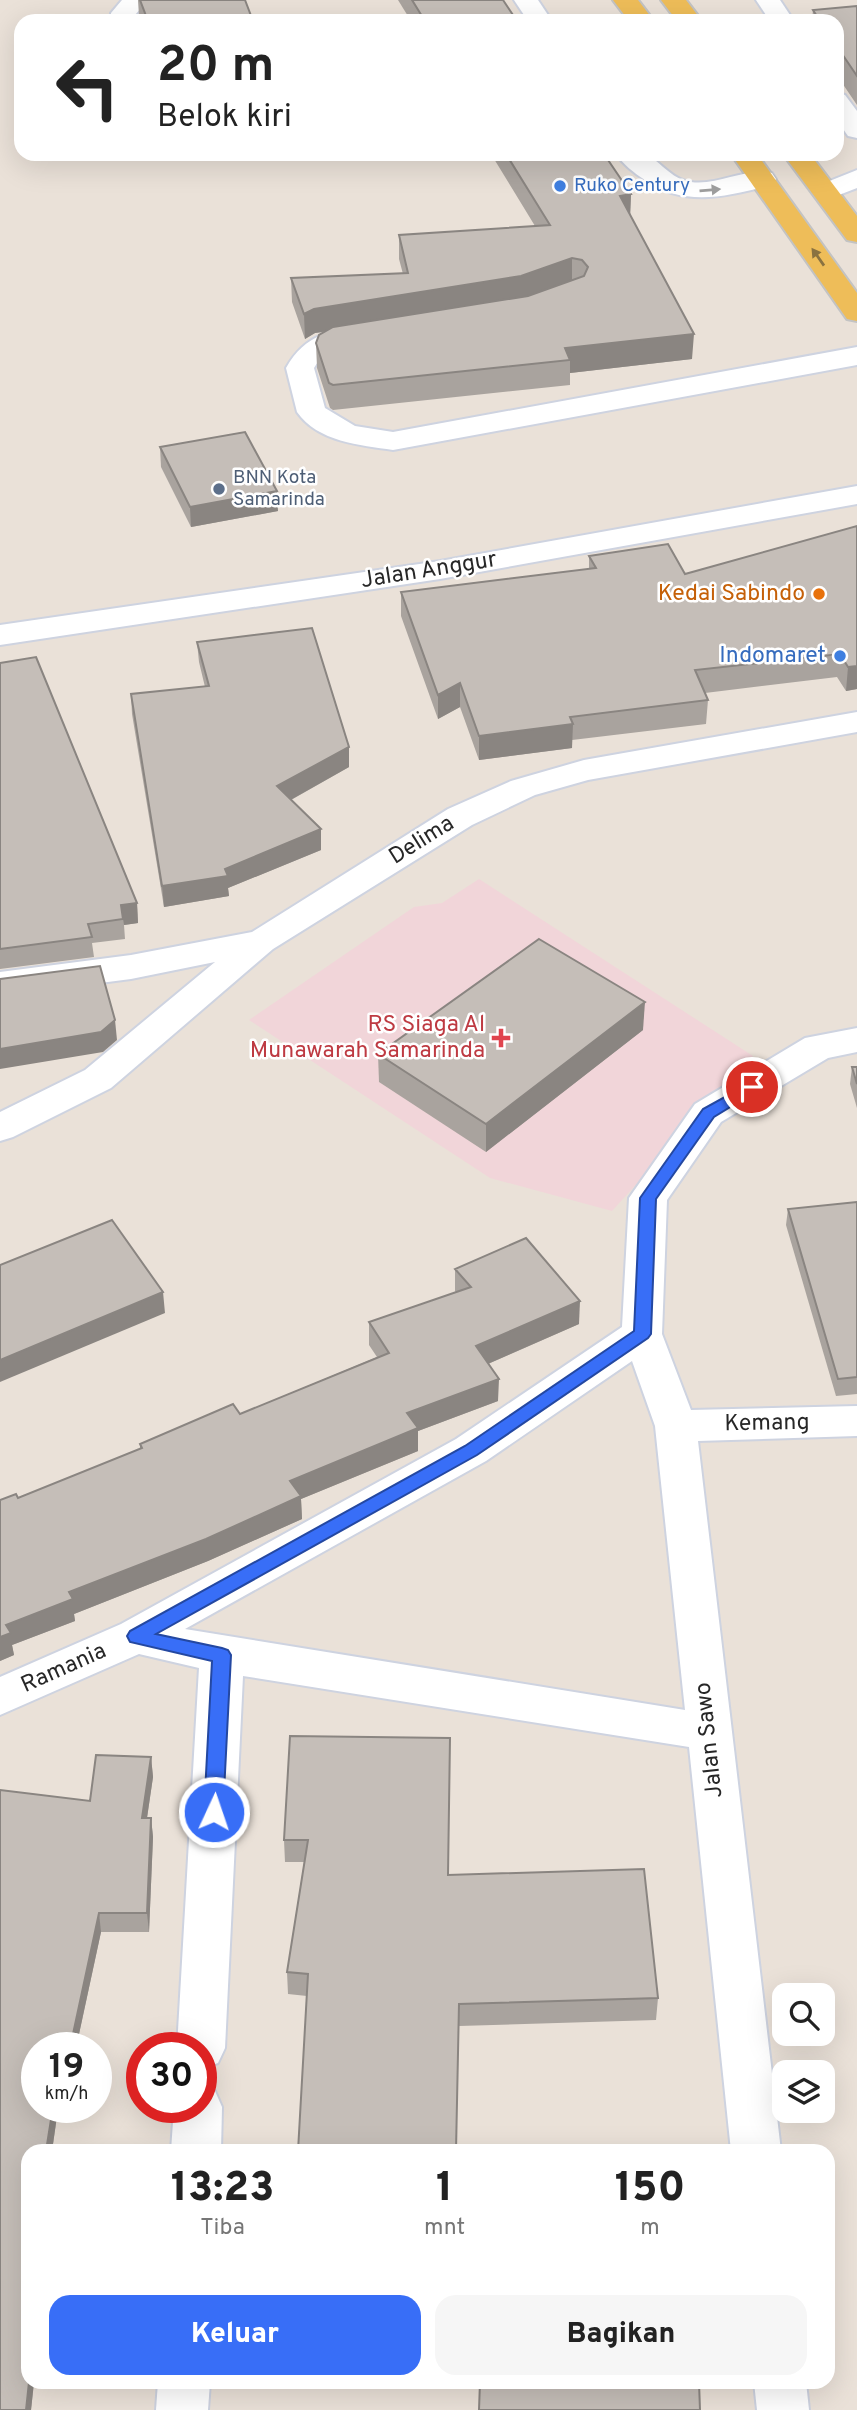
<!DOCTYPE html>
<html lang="id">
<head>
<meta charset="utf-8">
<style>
  :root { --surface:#fff; --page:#f6f6f6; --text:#222; --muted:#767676; --accent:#386ef7 }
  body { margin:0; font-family:Overpass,sans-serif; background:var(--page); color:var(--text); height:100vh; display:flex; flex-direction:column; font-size:26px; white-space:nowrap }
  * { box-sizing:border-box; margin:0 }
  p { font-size:23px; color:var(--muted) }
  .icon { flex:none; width:38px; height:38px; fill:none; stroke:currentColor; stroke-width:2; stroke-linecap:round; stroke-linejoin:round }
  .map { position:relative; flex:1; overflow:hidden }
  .sheet { position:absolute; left:21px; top:2144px; width:814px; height:245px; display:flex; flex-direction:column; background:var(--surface); border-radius:21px; box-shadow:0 7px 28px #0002 }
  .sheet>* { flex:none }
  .hud { position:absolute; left:14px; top:14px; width:830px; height:147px; border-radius:21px; box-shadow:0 7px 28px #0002; background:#fff; color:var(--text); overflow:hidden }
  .tools { position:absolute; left:772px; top:1983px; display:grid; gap:14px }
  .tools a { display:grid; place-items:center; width:63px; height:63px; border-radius:14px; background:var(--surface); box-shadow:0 7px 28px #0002; font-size:35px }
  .speed { position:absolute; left:21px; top:2032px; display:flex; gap:14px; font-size:35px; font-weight:700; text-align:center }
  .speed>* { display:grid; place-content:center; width:91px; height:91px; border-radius:50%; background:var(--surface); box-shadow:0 7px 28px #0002; line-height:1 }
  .speed small { font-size:18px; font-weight:400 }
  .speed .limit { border:10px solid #d22; background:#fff; color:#111 }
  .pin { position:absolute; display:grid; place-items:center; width:60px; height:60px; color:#fff; margin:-30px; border:4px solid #fff; border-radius:50%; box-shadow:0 2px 7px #0007 }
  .me { position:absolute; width:77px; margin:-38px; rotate:3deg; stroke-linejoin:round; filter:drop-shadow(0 0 5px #0008) }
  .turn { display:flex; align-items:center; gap:24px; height:147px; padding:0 28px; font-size:32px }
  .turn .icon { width:91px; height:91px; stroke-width:2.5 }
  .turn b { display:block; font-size:49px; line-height:60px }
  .eta { display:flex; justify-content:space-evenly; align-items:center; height:119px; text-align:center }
  .eta b { font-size:42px; font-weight:800; line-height:49px }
  .button { display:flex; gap:14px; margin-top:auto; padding:14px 28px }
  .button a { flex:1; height:80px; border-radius:21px; background:var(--accent); color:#fff; font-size:28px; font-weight:800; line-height:80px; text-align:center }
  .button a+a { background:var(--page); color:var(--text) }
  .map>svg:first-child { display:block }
</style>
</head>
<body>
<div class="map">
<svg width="857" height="2410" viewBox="0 0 857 2410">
  <rect width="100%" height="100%" fill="#eae1d8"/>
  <!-- medical -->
  <path fill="#f1d5d9" d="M479 879 753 1056 612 1211 490 1178 249 1020 414 907 442 903Z"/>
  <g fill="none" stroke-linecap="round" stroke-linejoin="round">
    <defs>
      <g id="minor">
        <path d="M122 0H148L135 15V21H111V13Z"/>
        <path d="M514 0H538L552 21H528Z"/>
        <path d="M756 0H780L794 21H770Z"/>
        <path d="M836 92 845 95 857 111V138L848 136 836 119Z"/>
        <path d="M616 154C624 154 636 152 644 154 658 158 671 180 691 182 718 186 746 167 772 173L776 179 772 185C728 196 685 208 645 180 634 173 623 164 616 154Z"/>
        <path d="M857 170V188L826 200 817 198 813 192 817 186Z"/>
        <path d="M367 326 377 329 381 335 377 341C354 347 328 344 314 368L325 408 355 426 393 432 857 347V365L393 450C360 445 318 442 297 412L286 368C306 333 330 331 367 326Z"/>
        <path d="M857 486V504L440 579 0 645V625L440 561Z"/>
        <path d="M857 712V732L588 780 535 795 472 825 273 949 111 1088 13 1137 0 1141V1112L85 1070 215 962 131 979 0 996V972L131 955 252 932 448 809 511 781 584 760Z"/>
        <path d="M857 1028V1052L828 1058 721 1122 667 1200 662 1334 691 1410 857 1406V1436L698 1441 781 2151H731L689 1747 243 1676 225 2048 218 2063 201 2069V2048H177L199 1668 139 1654 0 1715V1677L121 1624 456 1439 622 1327 629 1198 695 1104 805 1038ZM632 1361 655 1426 685 1710 185 1629 486 1461Z"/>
        <path d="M201 2086 215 2091 222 2107 221 2151H171L174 2107H201Z"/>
        <path d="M158 2382H210L208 2410H156Z"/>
        <path d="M754 2382H806L809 2410H757Z"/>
      </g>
      <g id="major">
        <path d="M613 0H638L654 21H629Z"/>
        <path d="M661 0H686L702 21H677Z"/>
        <path d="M731 154H757L857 293V321L847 319Z"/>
        <path d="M783 154H810L857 216V242L847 240Z"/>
      </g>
    </defs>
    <!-- minor casing -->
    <use href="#minor" stroke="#ced3e0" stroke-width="4"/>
    <!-- major casing -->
    <use href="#major" stroke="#c3c3c3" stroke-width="4"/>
    <!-- minor -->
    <use href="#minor" fill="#fff" fill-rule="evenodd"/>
    <!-- major -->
    <use href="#major" fill="#eebd59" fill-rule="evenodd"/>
  </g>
  <!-- wall -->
  <g fill="#a9a39e">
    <path d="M138 0H245L253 21H141L139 16Z"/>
    <path d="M398 0H503L517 21H411Z"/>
    <path d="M857 6V105L836 74V21H812L813 10Z"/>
    <path d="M491 154H604L631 194 630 215 692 359 570 373V385L333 410 330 408 317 368 316 343 325 332 315 333 305 339 292 302 291 278 403 274 399 259V235L535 226Z"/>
    <path d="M160 447 278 511 191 527 161 467Z"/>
    <path d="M857 526V689L846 691 837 677 705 693 708 700 706 724 572 740V748L479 760 460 707 438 719 401 616V592L589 569V556L685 574Z"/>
    <path d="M197 642 349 767 291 800 321 829V850L228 888 229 896 164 907 132 714 131 694 205 687 199 662Z"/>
    <path d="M0 663 137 903 138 923 124 925 125 939 92 943 94 957 0 969Z"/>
    <path d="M643 1030 486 1152 379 1082 378 1054Z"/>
    <path d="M852 1067H857V1108L850 1084Z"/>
    <path d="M857 1202V1394L836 1396 786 1225 788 1209Z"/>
    <path d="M455 1269 579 1324 488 1364 498 1401 418 1431V1451L301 1499 302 1519 208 1561 74 1614 75 1621 12 1645 14 1655 0 1661 18 1498 140 1449V1444L240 1414 377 1357 369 1345V1322L456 1292 455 1291Z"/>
    <path d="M290 1736 448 1875 658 1998 656 2020 459 2026 307 1996 288 1994 287 1972 304 1862H285L284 1840Z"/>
    <path d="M96 1755 151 1757 153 1777 147 1818H151L153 1837 149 1932H101L76 2048H37V2107H64L63 2110 58 2109 52 2151H28V2382H34L31 2410H0V1790L90 1801Z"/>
  </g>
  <!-- shaded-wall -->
  <g fill="#8a8581">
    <path d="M631 194 630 219 620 196Z"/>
    <path d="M572 258V282L520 300 315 333 305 339 304 314 314 309Z"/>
    <path d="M694 334 692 359 570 373V360L565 348Z"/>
    <path d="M277 491 278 511 191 527 190 507Z"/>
    <path d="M857 666V689L846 691 848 667Z"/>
    <path d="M460 683V707L438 719V695Z"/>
    <path d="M573 724 572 748 479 760V736Z"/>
    <path d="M349 747V767L278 807 277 786Z"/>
    <path d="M321 829V850L228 888 229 896 164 907 162 886 225 869Z"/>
    <path d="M137 903 138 923 124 925 121 905Z"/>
    <path d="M645 1002 643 1030 486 1152V1124Z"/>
    <path d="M115 1020 117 1040 103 1052 0 1069V1049Z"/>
    <path d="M163 1292 165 1313 0 1382V1360Z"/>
    <path d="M580 1301 579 1324 476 1369V1346Z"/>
    <path d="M499 1379 498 1401 418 1431V1451L301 1499 302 1519 208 1561 74 1614 75 1621 12 1645 14 1655 0 1661V1637L6 1625 290 1481 407 1413Z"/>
    <path d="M151 1757 153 1777 144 1838 142 1818Z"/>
    <path d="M151 1818 153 1837 149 1932 147 1913Z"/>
    <path d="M99 1913 101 1932 76 2048H70Z"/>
    <path d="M53 2107H58V2109L52 2151H46Z"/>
    <path d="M29 2382H34L31 2410H26Z"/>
  </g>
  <!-- building -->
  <g fill="#c5beb8" stroke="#8a8581" stroke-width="2">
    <path d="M140 0H245L253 21H148Z"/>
    <path d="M412 0H503L517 21H425Z"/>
    <path d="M857 6V76L836 45V21H820L813 10Z"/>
    <path d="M506 154H604L631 194 620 196 694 334 565 348 570 360 333 385 329 383 316 343 319 335 333 327 528 296 584 276 588 267 582 260 572 258 521 276 314 309 304 314 291 278 408 273 399 235 550 225Z"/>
    <path d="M245 432 277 491 190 507 160 447Z"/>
    <path d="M857 526V666L848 667 840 654 695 670 708 700 570 717 573 724 479 736 460 683 438 695 401 592 596 568 589 556 668 544 685 574Z"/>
    <path d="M312 628 349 747 277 786 321 829 225 869 228 876 162 886 131 694 209 686 197 642Z"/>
    <path d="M36 657 137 903 121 905 123 919 88 924 92 937 0 949V663Z"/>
    <path d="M539 939 645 1002 486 1124 378 1054Z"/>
    <path d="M100 966 115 1020 101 1032 0 1049V979Z"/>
    <path d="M852 1067H857V1084Z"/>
    <path d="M857 1202V1377L838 1379 788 1209Z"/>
    <path d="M112 1220 163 1292 0 1360V1265Z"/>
    <path d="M526 1238 580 1301 476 1346 499 1379 407 1413 418 1428 290 1481 301 1496 206 1539 69 1592 73 1599 6 1625 11 1633 0 1637V1500L16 1494 18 1498 142 1448 140 1444 233 1404 240 1414 389 1353 369 1322 471 1287 455 1269Z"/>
    <path d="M290 1736 450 1738 448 1875 644 1869 658 1998 459 2004 456 2151H298L308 1974 287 1972 308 1840H284Z"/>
    <path d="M96 1755 151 1757 142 1818H151L147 1913H99L70 2048H37V2107H53L46 2151H28V2382H29L26 2410H0V1790L90 1801Z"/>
    <path d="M480 2382H699L700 2410H479Z"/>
  </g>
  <!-- one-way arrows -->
  <defs><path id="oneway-solid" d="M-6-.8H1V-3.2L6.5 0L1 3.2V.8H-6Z" transform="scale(1.75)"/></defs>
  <use fill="#9e9e9e" href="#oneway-solid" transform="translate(710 190) rotate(-5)"/>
  <use fill="#8a7240" href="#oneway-solid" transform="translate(818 257) rotate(-125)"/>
  <!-- route -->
  <path fill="#386ef7" stroke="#2448a1" stroke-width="2" d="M752 1082 760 1087 758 1090 714 1117 656 1199 651 1334 648 1338 477 1455 156 1634 222 1648 228 1650 231 1655 223 1812 220 1818 214 1820 207 1818 204 1812 212 1661 130 1642 127 1636 130 1631 465 1446 634 1331 640 1198 703 1109Z"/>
  <!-- markers -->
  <g fill="#3f7fe0" stroke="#fff" stroke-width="2.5">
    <circle cx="560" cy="186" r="7"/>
    <circle cx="840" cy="656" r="7"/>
  </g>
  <circle fill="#5c6f8a" stroke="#fff" stroke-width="2.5" cx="219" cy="489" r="7"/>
  <circle fill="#e8710a" stroke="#fff" stroke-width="2.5" cx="819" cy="594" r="7"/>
  <path fill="#e0444e" stroke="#fff" stroke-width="2.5" d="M497.5 1027.5h7v7h7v7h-7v7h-7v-7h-7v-7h7z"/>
  <g text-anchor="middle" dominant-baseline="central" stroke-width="5" stroke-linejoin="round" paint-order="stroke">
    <!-- far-shop labels -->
    <g font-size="19" fill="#366cbe" stroke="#fff" text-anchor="start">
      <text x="574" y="186">Ruko Century</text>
    </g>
    <!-- far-service labels -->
    <g font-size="19" fill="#4e5e75" stroke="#fff" text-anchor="start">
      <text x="233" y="478">BNN Kota<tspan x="233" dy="22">Samarinda</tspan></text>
    </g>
    <!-- street labels -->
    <g font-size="23" fill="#272727" stroke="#fff">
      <text transform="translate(429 571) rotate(-9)">Jalan Anggur</text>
      <text transform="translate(422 841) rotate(-32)">Delima</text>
      <text transform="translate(767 1424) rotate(-1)">Kemang</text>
      <text transform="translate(64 1669) rotate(-24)">Ramania</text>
      <text transform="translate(710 1740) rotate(-96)">Jalan Sawo</text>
    </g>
    <!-- food labels -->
    <g font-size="23" fill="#c56008" stroke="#fff" text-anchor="end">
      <text x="805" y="594">Kedai Sabindo</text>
    </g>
    <!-- shop labels -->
    <g font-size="23" fill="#366cbe" stroke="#fff" text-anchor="end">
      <text x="826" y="656">Indomaret</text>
    </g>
    <!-- health labels -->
    <g font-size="23" fill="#be3a42" stroke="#fff" text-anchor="end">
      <text x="485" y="1025">RS Siaga Al<tspan x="485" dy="26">Munawarah Samarinda</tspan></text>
    </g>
  </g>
</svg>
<div class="tools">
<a><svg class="icon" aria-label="search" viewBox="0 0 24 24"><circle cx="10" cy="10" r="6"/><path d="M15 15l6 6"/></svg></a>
<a><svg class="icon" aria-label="layers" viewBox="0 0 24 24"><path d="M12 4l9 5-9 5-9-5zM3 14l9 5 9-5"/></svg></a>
</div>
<div class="speed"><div>19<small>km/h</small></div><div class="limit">30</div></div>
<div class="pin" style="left:752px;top:1087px;background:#d93025"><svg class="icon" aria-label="arrive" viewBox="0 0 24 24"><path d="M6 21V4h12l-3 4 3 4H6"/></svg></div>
<svg class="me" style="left:214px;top:1812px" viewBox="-20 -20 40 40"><circle r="17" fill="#386ef7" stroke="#fff" stroke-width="3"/><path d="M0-11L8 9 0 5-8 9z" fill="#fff"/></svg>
<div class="hud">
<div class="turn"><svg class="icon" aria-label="left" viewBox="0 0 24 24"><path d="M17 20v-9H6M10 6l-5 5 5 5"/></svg><div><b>20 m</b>Belok kiri</div></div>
</div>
<section class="sheet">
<div class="eta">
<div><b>13:23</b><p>Tiba</p></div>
<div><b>1</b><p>mnt</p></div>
<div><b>150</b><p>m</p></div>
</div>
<div class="button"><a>Keluar</a><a>Bagikan</a></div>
</section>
</div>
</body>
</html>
